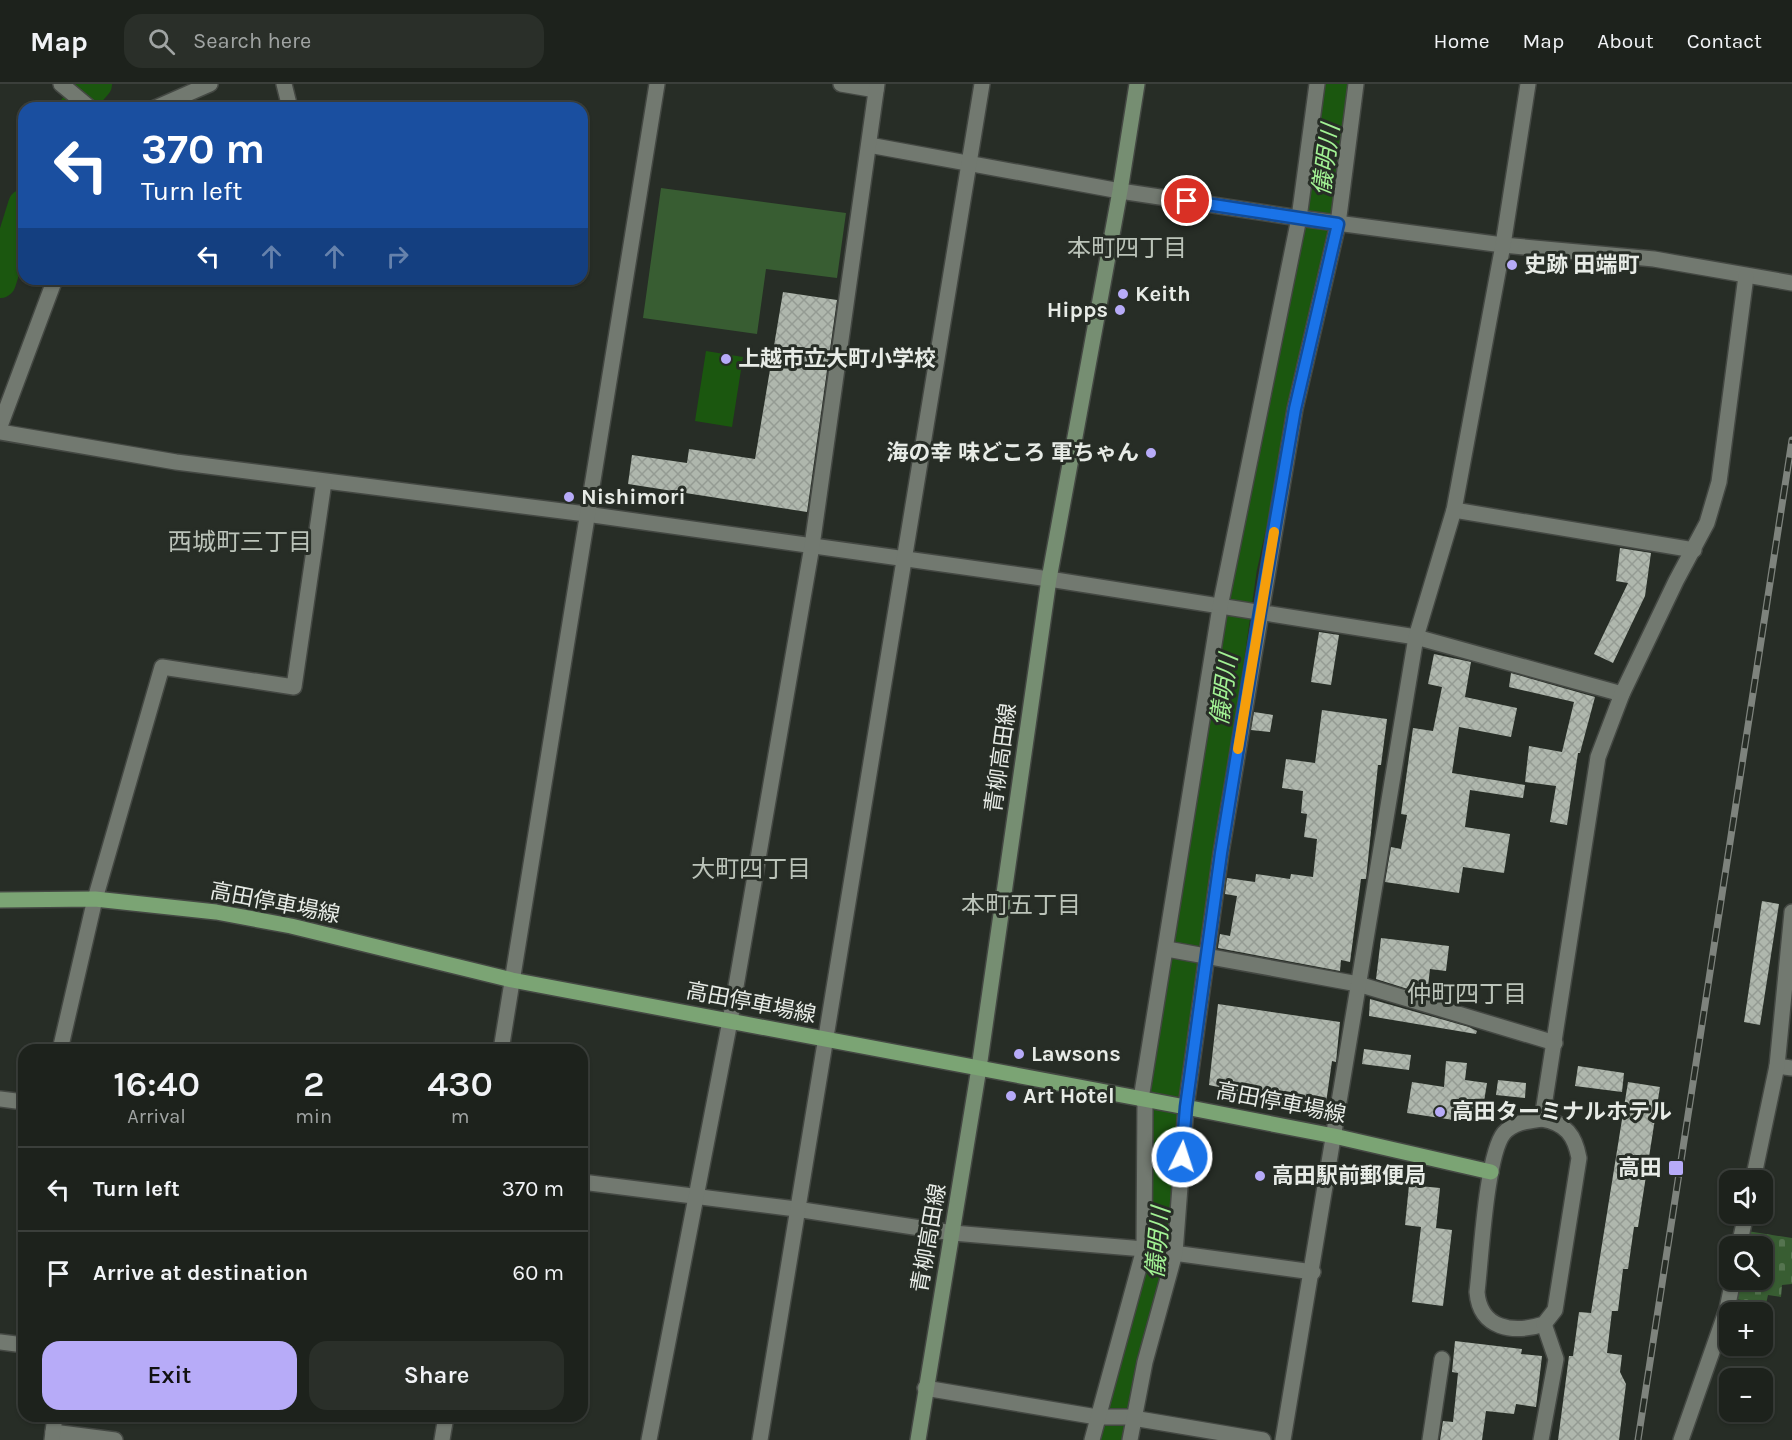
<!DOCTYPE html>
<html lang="en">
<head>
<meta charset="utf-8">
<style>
  :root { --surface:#1d221c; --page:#2a2f29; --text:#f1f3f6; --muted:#a0a4a3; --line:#3b3f3b; --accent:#b7abf8 }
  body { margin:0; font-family:Karla,"Noto Sans JP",sans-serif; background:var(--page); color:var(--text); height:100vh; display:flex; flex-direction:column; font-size:22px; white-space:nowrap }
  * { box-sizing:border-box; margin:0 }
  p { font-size:20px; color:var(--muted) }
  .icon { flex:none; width:33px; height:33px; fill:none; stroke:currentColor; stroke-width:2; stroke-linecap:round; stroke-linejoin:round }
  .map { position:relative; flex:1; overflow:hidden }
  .drawer { position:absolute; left:18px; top:960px; width:570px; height:378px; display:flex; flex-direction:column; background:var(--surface); border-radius:18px; box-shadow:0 2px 4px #0004,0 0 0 2px var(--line) }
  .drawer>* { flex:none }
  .guide { position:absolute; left:18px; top:18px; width:570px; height:183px; border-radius:18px; box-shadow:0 2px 4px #0004,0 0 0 2px var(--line); background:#1a4fa0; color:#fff; overflow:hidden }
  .buttons { position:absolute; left:1719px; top:1086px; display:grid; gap:12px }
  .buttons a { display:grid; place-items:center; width:54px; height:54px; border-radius:12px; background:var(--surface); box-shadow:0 2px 4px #0004,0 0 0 2px var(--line); font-size:30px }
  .pin { position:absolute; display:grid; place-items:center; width:51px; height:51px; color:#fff; margin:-26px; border:3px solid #fff; border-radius:50%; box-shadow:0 2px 6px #0007 }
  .me { position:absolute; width:66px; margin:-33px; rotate:4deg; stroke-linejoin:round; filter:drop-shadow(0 0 4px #0008) }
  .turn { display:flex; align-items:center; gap:21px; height:126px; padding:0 24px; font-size:27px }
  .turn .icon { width:78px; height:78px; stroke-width:2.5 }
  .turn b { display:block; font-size:42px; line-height:51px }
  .lanes { display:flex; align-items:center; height:57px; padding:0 24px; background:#0003; justify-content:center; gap:30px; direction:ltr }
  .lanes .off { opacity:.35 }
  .eta { display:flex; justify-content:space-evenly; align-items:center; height:102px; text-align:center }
  .eta b { font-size:36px; font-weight:600; line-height:42px }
  .primary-button { display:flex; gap:12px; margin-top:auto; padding:12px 24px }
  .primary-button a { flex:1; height:69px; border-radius:18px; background:var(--accent); color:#111; font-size:24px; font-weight:600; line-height:69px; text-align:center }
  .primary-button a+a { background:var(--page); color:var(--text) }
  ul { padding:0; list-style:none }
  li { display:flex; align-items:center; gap:18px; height:84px; padding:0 24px; border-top:2px solid var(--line) }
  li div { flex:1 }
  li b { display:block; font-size:22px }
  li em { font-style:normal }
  header { display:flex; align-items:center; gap:36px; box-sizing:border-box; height:84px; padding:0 30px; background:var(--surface); border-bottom:2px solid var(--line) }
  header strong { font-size:28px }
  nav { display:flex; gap:33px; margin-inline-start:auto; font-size:21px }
  .search { width:420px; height:54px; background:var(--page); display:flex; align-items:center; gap:15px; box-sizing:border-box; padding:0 21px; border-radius:18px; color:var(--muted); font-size:22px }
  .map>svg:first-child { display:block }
</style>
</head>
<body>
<header>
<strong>Map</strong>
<div class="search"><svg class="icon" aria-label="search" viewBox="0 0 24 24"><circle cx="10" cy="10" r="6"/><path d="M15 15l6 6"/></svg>Search here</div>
<nav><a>Home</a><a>Map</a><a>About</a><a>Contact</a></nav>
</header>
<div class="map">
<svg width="1792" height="1356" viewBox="0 0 1792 1356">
  <defs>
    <pattern id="cemetery-stones" width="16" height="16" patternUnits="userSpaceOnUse" patternTransform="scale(1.5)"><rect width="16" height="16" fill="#385d32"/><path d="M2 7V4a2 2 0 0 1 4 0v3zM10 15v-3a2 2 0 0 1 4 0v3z" fill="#557450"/></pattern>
    <pattern id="building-cross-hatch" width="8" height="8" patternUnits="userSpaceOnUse" patternTransform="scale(1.5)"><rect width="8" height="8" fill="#afb7ad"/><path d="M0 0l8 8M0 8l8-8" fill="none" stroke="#949b93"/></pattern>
  </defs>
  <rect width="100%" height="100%" fill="#272d26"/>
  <!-- cemetery -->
  <path fill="url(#cemetery-stones)" d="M1747 1147 1792 1154V1200L1782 1201 1781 1213 1768 1211 1766 1220 1735 1215 1738 1196H1762V1162H1744Z"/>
  <!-- pitch -->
  <path fill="#385d32" d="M661 104 846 129 837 194 766 185 757 250 643 234Z"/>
  <!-- water -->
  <path fill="#1b570f" d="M706 267 743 273 732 343 695 337Z"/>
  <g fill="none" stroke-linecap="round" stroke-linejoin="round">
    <!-- river -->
    <g stroke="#1b570f" stroke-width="32">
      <path d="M75 24 96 0"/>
      <path d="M0 198 24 121"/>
      <path d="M1111 1356 1160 1185 1164 1030 1241 484 1316 145 1336 0"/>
    </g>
  </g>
  <!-- building -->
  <g fill="url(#building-cross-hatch)">
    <path d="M783 208 837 216 807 428 628 400 632 371 687 379 689 365 755 375Z"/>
    <path d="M1620 464 1651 469 1645 512 1613 579 1594 570 1628 499 1616 497Z"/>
    <path d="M1319 548 1339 551 1331 601 1311 598Z"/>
    <path d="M1434 570 1471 578 1465 613 1517 624 1511 653 1459 643 1452 689 1525 701 1523 714 1470 706 1465 743 1510 750 1504 789 1463 783 1459 809 1385 798 1391 763 1401 765 1407 731 1401 730 1413 644 1433 647 1442 603 1428 600Z"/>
    <path d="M1511 589 1595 613 1580 669H1578L1567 741 1550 738 1556 702 1525 698 1529 662 1562 668 1574 618 1509 603Z"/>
    <path d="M1322 626 1387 635 1381 681H1378L1366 795H1361L1350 878 1341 876 1340 887 1218 864 1220 850 1230 852 1237 812 1225 810 1227 794 1255 798 1256 790 1290 795 1291 790 1313 793 1317 755 1304 753 1307 730 1301 729 1303 707 1282 704 1286 675 1315 679Z"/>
    <path d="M1254 628 1273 631 1270 648 1251 646Z"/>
    <path d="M1762 817 1779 820 1760 941 1744 938Z"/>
    <path d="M1381 854 1449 862 1446 887 1430 885 1427 911 1376 895Z"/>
    <path d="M1370 915 1469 943 1477 947 1476 950 1369 932Z"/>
    <path d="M1218 920 1340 938 1336 978 1332 977 1325 1026 1209 1001Z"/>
    <path d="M1364 965 1411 971 1409 986 1362 980Z"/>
    <path d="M1446 977 1467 979 1465 996 1487 999 1482 1030 1467 1038 1407 1029 1412 998 1444 1003Z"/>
    <path d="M1578 982 1624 989 1622 1008 1575 1002Z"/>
    <path d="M1498 996 1526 999 1525 1014 1496 1011Z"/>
    <path d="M1628 998 1660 1003 1638 1143H1634L1628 1185H1623L1618 1227H1612L1607 1269 1622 1271 1620 1288 1626 1300 1619 1356H1558L1569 1272H1573L1579 1228 1591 1229Z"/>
    <path d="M1409 1101 1440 1104 1436 1144 1452 1146 1443 1222 1412 1218 1421 1143 1405 1141Z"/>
    <path d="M1455 1257 1522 1265 1521 1270 1542 1272 1536 1323 1516 1320 1514 1330 1486 1327 1482 1356H1440L1443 1337 1453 1338 1458 1289 1452 1288Z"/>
  </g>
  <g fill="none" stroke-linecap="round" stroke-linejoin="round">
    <defs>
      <g id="minor">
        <path d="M61 0 90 24"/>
        <path d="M284 0 290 24"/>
        <path d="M841 0 876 6"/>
        <path d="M155 24 210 0"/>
        <path d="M869 61 1120 107 1299 134 1503 161 1654 175 1792 199"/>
        <path d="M0 342 55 195"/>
        <path d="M0 348 176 378 586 430 1049 495 1416 553 1622 610"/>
        <path d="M1454 426 1694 466"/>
        <path d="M1167 865 1358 900 1555 959"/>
        <path d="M60 966 95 815 162 583 294 603 324 398"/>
        <path d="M501 966 657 0"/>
        <path d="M1777 982 1792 984"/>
        <path d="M0 1015 24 1018"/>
        <path d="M1141 1015 1220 523 1299 134 1317 0"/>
        <path d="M1542 1035 1598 673 1622 610 1676 497 1707 439 1719 398 1746 192"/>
        <path d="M1542 1035C1566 1039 1575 1052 1579 1074L1555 1226 1544 1240C1513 1250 1480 1245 1477 1208 1481 1176 1486 1071 1504 1049 1514 1038 1528 1037 1542 1035Z"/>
        <path d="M1753 1096 1777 982 1792 828"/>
        <path d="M582 1098 796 1125 953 1149 1144 1165 1313 1188"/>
        <path d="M1739 1162 1746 1130"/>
        <path d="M0 1258 24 1261"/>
        <path d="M925 1304 1097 1333H1127L1263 1356"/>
        <path d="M53 1348 115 1356"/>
        <path d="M52 1356 55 1332"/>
        <path d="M442 1356 446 1332"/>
        <path d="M649 1356 730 937 812 462 877 0"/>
        <path d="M760 1356 982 0"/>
        <path d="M1092 1356 1144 1165 1145 1016"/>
        <path d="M1130 1356 1145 1278 1175 1169 1186 1023 1221 769 1295 325 1338 140 1356 0"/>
        <path d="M1283 1356 1416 553 1454 426 1503 161 1528 0"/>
        <path d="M1430 1356 1442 1275"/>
        <path d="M1541 1356 1556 1275 1544 1240"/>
        <path d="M1681 1356 1727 1225 1733 1196"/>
      </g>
      <path id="secondary" d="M918 1356 979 984 1049 495 1120 107 1137 0"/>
      <path id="primary" d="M0 816 95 815 216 828 291 842 512 896 1175 1021 1334 1052 1491 1088"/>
    </defs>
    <!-- minor casing -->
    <use href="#minor" stroke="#444843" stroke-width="18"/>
    <!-- secondary casing -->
    <use href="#secondary" stroke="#444843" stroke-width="18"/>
    <!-- primary casing -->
    <use href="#primary" stroke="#444843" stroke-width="18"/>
    <!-- minor -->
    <use href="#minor" stroke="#727970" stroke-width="15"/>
    <!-- secondary -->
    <use href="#secondary" stroke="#768e72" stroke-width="15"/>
    <!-- primary -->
    <use href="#primary" stroke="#7ba474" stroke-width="15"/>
    <defs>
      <path id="rail" d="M1638 1356 1792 356"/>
    </defs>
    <!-- rail casing -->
    <use href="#rail" stroke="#7e837d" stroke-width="7"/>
    <!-- rail -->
    <use href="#rail" stroke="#272d26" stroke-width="4.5" stroke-dasharray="14" stroke-linecap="butt"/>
  </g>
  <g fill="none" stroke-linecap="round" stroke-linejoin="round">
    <defs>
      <path id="route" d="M1182 1073 1186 1023 1221 769 1260 528 1295 325 1338 140 1187 117"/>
    </defs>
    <!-- route casing -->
    <use href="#route" stroke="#114b97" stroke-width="15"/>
    <!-- route -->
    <use href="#route" stroke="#1a73e8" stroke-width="10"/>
    <!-- slow -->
    <path stroke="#f59e0b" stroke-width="10" d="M1238 665 1274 448"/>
  </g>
  <!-- markers -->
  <g fill="#b7abf8" stroke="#272d26" stroke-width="2">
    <circle cx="1512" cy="181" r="6"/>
    <circle cx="1123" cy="210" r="6"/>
    <circle cx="1120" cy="226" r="6"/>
    <circle cx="726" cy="275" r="6"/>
    <circle cx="1151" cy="369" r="6"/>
    <circle cx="569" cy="413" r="6"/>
    <circle cx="1019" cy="970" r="6"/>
    <circle cx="1011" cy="1012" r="6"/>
    <circle cx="1440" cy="1028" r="6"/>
    <rect x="1668" y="1076" width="16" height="16" rx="3"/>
    <circle cx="1260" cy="1092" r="6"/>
  </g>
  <g text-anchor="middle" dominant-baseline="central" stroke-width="6" stroke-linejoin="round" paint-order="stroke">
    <!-- poi labels -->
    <g font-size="22" font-weight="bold" fill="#e7ebe6" stroke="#272d26" text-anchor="start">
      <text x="1524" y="181">史跡 田端町</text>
      <text x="1135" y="210">Keith</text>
      <text x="1108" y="226" text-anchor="end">Hipps</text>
      <text x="738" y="275">上越市立大町小学校</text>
      <text x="1139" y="369" text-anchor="end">海の幸 味どころ 軍ちゃん</text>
      <text x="581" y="413">Nishimori</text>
      <text x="1031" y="970">Lawsons</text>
      <text x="1023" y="1012">Art Hotel</text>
      <text x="1452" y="1028">高田ターミナルホテル</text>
      <text x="1662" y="1084" text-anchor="end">高田</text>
      <text x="1272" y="1092">高田駅前郵便局</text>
    </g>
    <!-- street labels -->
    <g font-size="22" fill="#e7ebe6" stroke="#272d26">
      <text transform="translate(1001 674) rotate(-82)">青柳高田線</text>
      <text transform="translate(275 819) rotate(11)">高田停車場線</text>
      <text transform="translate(751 919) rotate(11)">高田停車場線</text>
      <text transform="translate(1281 1019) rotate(11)">高田停車場線</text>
      <text transform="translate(929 1154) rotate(-80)">青柳高田線</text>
    </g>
    <!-- water labels -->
    <g font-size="24" font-style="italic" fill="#a2f294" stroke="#272d26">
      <text transform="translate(1326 76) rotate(-82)">儀明川</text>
      <text transform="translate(1224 606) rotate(-82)">儀明川</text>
      <text transform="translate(1158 1159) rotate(-85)">儀明川</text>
    </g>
    <!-- neighbourhood labels -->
    <g font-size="24" fill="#bbc3b9" stroke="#272d26">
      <text x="1127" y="164">本町四丁目</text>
      <text x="240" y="458">西城町三丁目</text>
      <text x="751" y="785">大町四丁目</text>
      <text x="1021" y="821">本町五丁目</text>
      <text x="1467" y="910">仲町四丁目</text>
    </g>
  </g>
</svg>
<div class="buttons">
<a><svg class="icon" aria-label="sound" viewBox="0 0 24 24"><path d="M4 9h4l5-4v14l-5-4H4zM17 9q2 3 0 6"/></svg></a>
<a><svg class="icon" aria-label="search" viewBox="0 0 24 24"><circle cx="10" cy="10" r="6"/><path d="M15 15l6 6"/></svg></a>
<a>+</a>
<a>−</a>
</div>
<div class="pin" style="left:1187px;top:117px;background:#d93025"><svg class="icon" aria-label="arrive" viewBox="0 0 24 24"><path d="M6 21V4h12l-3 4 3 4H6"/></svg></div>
<svg class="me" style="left:1182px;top:1073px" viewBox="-20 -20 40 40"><circle r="17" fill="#1a73e8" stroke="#fff" stroke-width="3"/><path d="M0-11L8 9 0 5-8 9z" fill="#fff"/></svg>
<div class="guide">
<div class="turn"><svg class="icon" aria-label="left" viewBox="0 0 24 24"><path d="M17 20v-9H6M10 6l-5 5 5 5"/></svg><div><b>370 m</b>Turn left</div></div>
<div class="lanes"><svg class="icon" aria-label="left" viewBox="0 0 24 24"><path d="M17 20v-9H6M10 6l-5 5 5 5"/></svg><svg class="icon off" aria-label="ahead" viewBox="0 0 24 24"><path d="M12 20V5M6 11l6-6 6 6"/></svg><svg class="icon off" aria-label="ahead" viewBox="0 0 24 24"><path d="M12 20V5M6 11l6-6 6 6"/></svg><svg class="icon off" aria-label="right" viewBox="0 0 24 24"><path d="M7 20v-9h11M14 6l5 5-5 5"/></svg></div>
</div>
<section class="drawer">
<div class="eta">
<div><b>16:40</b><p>Arrival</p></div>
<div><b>2</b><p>min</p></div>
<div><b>430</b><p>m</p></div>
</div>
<ul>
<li><svg class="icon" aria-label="left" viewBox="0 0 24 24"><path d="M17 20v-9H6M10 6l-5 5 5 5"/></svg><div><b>Turn left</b></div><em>370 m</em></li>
<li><svg class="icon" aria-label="arrive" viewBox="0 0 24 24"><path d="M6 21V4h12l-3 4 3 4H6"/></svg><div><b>Arrive at destination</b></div><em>60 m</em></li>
</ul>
<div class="primary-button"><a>Exit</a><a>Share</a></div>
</section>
</div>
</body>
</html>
